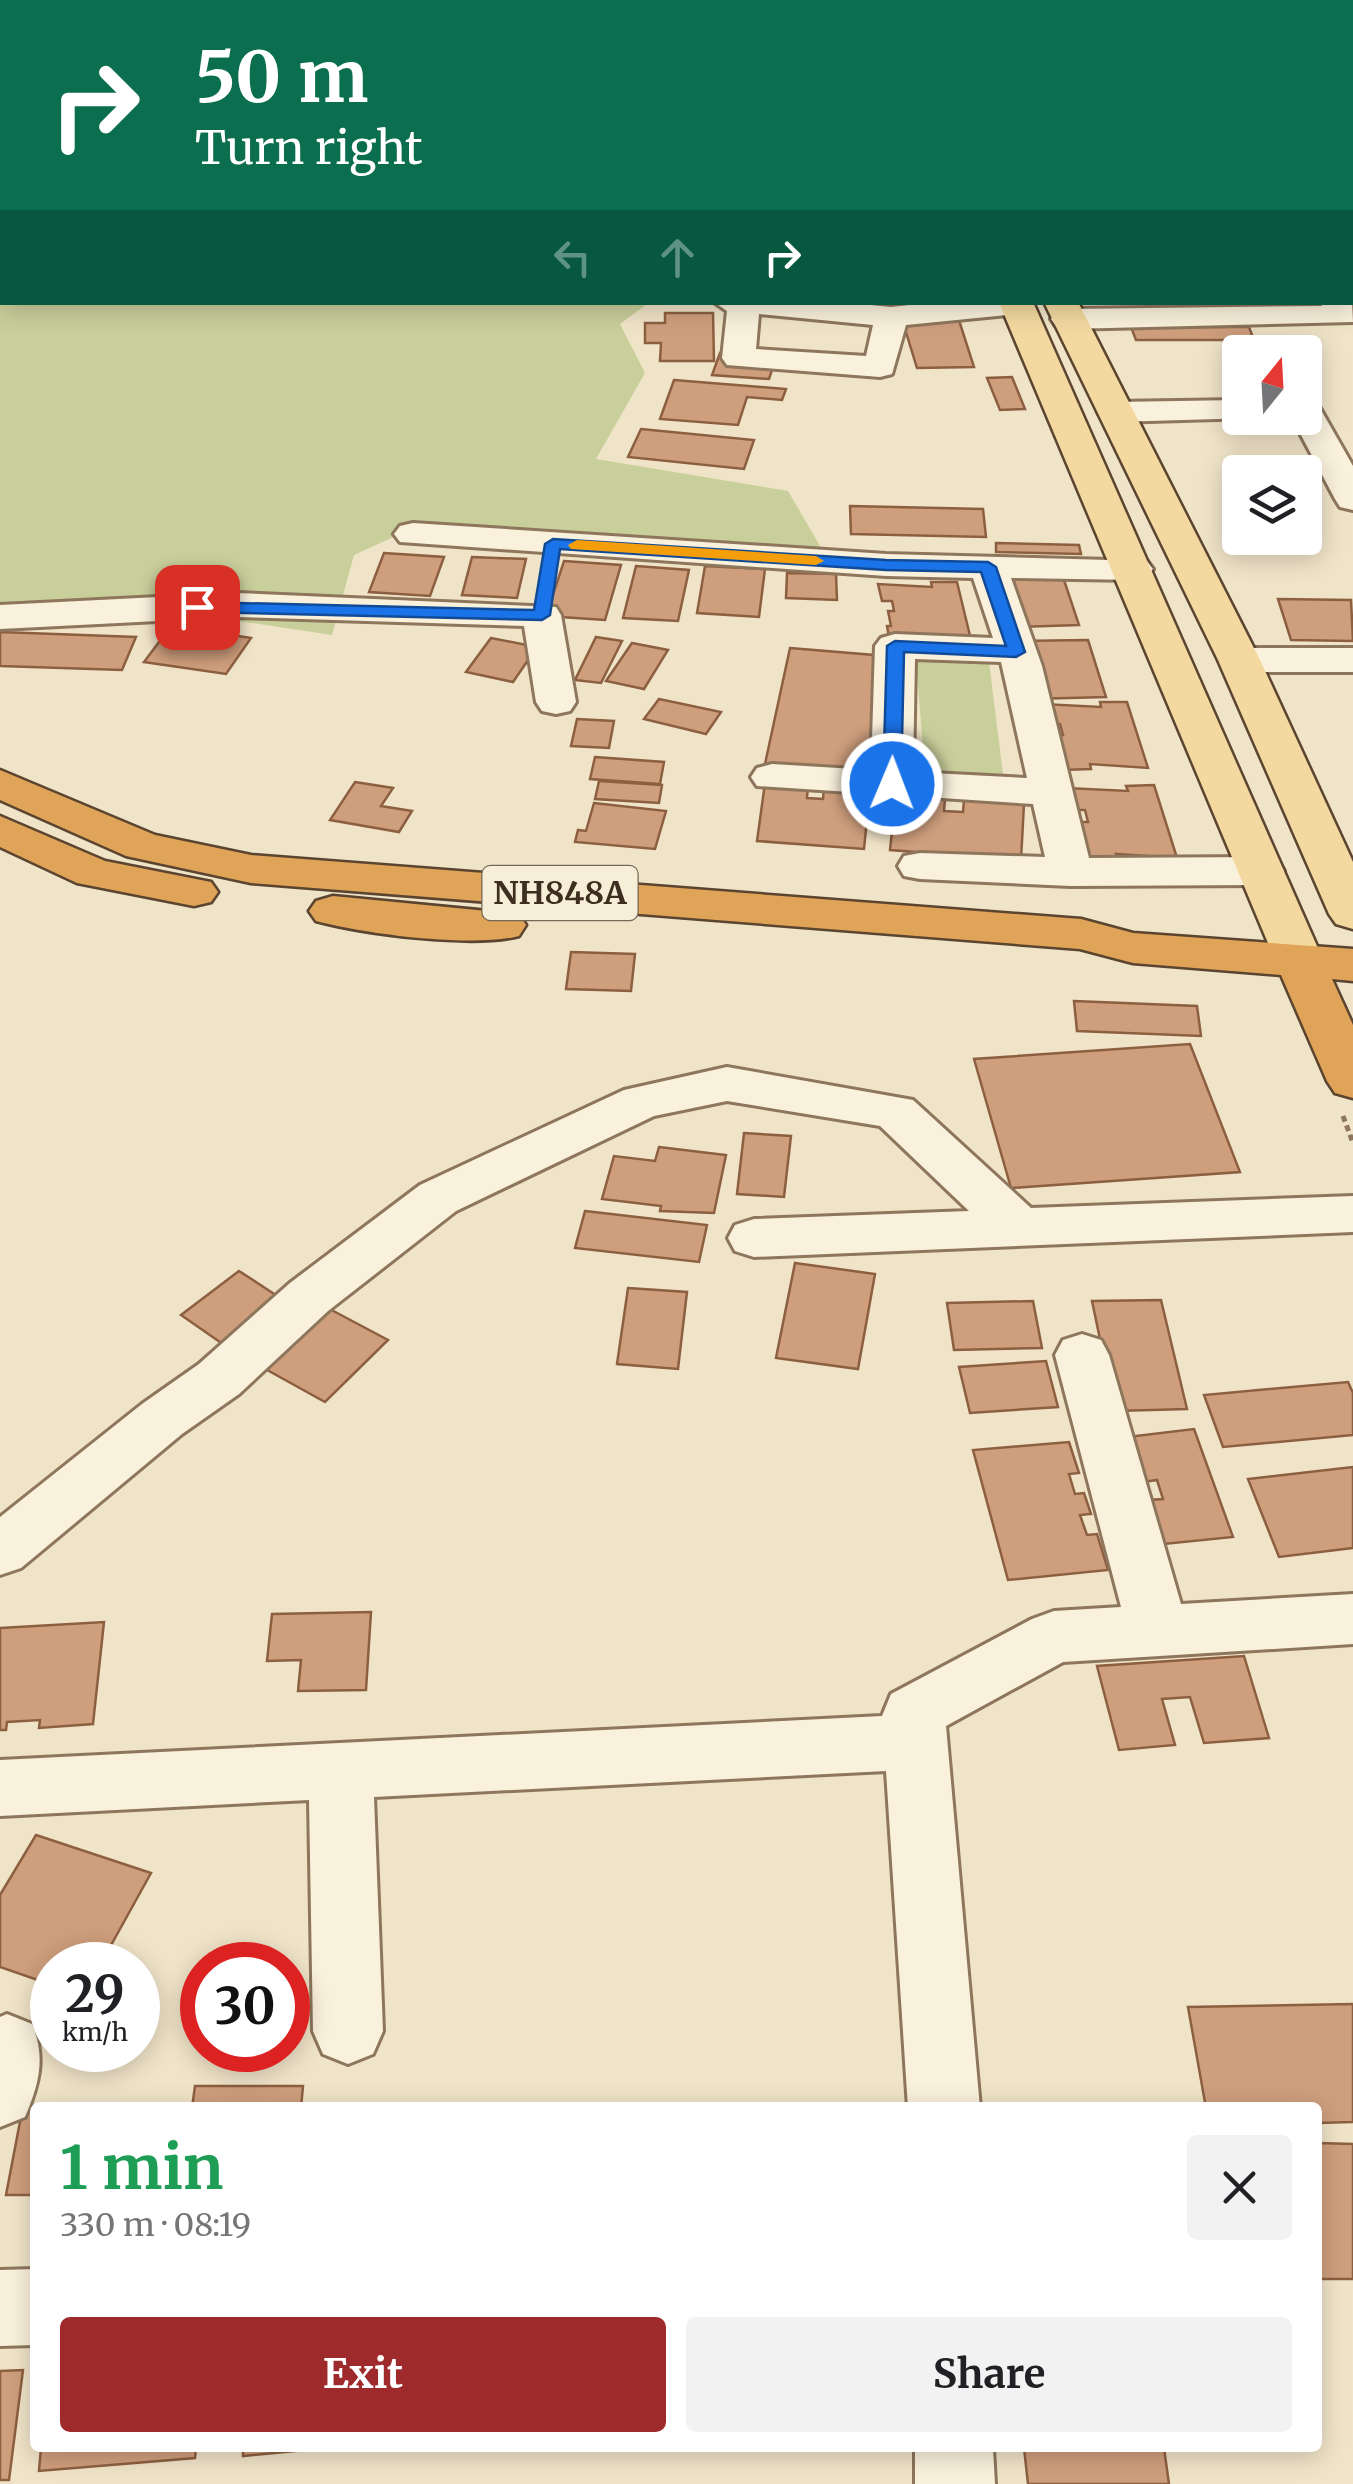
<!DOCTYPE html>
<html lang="en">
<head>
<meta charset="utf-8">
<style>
  :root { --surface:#fff; --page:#f2f2f2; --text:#202124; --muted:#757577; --accent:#9e2a2b }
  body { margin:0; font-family:Merriweather,serif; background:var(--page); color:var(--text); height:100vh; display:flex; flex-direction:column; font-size:38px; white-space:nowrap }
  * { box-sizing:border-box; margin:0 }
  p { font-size:32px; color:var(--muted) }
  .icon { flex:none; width:55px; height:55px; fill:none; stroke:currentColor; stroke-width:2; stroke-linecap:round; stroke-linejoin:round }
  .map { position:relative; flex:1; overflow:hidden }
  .sheet { position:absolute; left:30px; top:2102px; width:1292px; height:350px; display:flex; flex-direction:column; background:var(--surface); border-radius:10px; box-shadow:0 5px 25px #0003 }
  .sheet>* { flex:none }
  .hud { position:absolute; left:0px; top:0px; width:1355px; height:305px; box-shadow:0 5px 25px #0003; background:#0b6e4f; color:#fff; overflow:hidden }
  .needle { width:65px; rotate:18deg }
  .tools { position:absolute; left:1222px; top:335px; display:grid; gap:20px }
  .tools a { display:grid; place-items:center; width:100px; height:100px; border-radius:10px; background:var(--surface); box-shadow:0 5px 25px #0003; font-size:50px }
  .speed { position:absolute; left:30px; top:1942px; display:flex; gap:20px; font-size:50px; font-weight:700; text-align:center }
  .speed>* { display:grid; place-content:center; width:130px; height:130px; border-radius:50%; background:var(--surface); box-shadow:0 5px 25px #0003; line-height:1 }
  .speed small { font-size:25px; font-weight:400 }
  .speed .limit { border:15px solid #d22; background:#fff; color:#111 }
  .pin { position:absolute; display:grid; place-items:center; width:85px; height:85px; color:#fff; margin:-42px; border-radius:20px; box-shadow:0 5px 15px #0006 }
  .me { position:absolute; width:110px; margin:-55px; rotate:1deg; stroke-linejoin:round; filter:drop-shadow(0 0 8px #0008) }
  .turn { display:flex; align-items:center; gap:35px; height:210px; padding:0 30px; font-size:45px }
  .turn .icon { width:130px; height:130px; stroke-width:2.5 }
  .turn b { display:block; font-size:70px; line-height:85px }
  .lanes { display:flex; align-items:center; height:95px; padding:0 30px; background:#0003; justify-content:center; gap:50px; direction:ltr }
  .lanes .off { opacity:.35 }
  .round { display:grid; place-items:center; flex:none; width:105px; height:105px; border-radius:10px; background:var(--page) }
  .summary { display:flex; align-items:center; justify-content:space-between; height:170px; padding:0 30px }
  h1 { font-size:60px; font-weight:700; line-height:75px; color:#1e9e55 }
  .button { display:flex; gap:20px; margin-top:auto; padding:20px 30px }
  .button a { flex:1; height:115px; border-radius:10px; background:var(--accent); color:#fff; font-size:40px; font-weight:700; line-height:115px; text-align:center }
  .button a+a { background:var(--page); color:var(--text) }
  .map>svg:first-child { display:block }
</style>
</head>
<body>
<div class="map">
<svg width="1353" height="2484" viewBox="0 0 1353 2484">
  <rect width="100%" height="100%" fill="#f0e4c8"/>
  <!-- green -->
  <g fill="#c9cf9b">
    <path d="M0 0H857L2 2V302L644 303 647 304 620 324 645 373 596 459 788 491 827 558 400 534 354 555 332 635 178 612 0 617Z"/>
    <path d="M916 661 989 662 1003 774 925 772Z"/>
  </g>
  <!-- building -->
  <g fill="#cf9f7d" stroke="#8d5f41" stroke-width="2.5">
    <rect x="1015" y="0" width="130" height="2"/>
    <path d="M665 313H713L714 361H660L661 343H645V323H665Z"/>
    <path d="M957 314 974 367 917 368 901 316Z"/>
    <path d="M1131 327H1249L1254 340H1136Z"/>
    <path d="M720 353 775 361 769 379 712 375Z"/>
    <path d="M1012 377 1025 409 1000 410 987 378Z"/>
    <path d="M674 380 786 389 782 400 747 397 738 425 660 419Z"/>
    <path d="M641 429 754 440 744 469 628 457Z"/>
    <path d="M850 506 983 509 986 537 851 534Z"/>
    <path d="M996 543 1079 545 1081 554 996 552Z"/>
    <path d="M384 553 444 557 430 596 369 592Z"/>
    <path d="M472 557 526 559 517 598 462 595Z"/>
    <path d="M564 561 621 565 605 620 546 616Z"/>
    <path d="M636 566 689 570 678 621 623 618Z"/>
    <path d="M705 566 765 569 759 617 697 613Z"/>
    <path d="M787 573 836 574 837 600 786 598Z"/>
    <path d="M1062 574 1079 625 1013 627 998 576Z"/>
    <path d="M931 582H957L971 640 916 637 890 642 887 626H891L888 611H894L892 601H882L878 584 932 587Z"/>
    <path d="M1278 599 1351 600 1353 641 1291 640Z"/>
    <path d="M171 626 251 638 226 674 144 662Z"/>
    <path d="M0 632 136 637 122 670 0 666Z"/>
    <path d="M596 637 622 641 601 683 575 680Z"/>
    <path d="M491 638 537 647 513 682 466 672Z"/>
    <path d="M1088 640 1106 697 1031 699 1015 641Z"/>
    <path d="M632 643 668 650 644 689 606 681Z"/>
    <path d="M790 648 886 656 867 773 765 764Z"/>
    <path d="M659 699 721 712 706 734 644 719Z"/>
    <path d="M1100 702H1127L1148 768 1090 764 1091 769 1062 770 1057 735H1063L1060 724H1049L1043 704 1101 707Z"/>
    <path d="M577 719 614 721 609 748 571 746Z"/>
    <path d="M595 757 664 762 660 784 590 779Z"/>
    <path d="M599 781 662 785 659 803 595 799Z"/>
    <path d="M355 782 393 788 381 806 412 811 399 832 330 820Z"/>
    <path d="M765 783 808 786 807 798 823 799 824 787 870 790 864 849 757 841Z"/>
    <path d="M1154 785 1177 858 1116 854 1118 859 1086 860 1081 822H1088L1085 810H1073L1067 788 1128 791 1126 786Z"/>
    <path d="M896 794 945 798 944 811 963 812 964 799 1024 804 1021 860 890 850Z"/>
    <path d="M594 803 666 811 655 849 575 842 578 830 586 831Z"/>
    <path d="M571 952 635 954 631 991 566 989Z"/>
    <path d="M1074 1001 1197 1006 1201 1036 1077 1031Z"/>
    <path d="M1190 1044 1240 1172 1011 1188 974 1059Z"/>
    <path d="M744 1133 791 1136 784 1197 737 1194Z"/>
    <path d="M659 1147 726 1155 714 1213 660 1211 661 1206 602 1199 614 1156 655 1161Z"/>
    <path d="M585 1211 707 1225 699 1262 575 1248Z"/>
    <path d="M795 1263 875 1274 858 1369 776 1358Z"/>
    <path d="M239 1271 285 1301 227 1347 181 1315Z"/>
    <path d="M628 1288 687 1292 678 1369 617 1364Z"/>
    <path d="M1161 1300 1187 1409 1115 1411 1092 1301Z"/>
    <path d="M1033 1301 1042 1348 954 1350 947 1303Z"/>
    <path d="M324 1306 388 1340 325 1402 260 1366Z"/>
    <path d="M1046 1361 1058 1407 970 1413 959 1367Z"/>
    <path d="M1348 1382 1353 1393V1435L1223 1447 1204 1395Z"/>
    <path d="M1194 1429 1233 1537 1164 1544 1149 1500 1163 1499 1157 1480 1143 1482 1127 1437Z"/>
    <path d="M1069 1442 1079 1473 1069 1474 1075 1494 1084 1493 1091 1514 1080 1515 1087 1535 1097 1534 1108 1570 1008 1580 973 1450Z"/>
    <path d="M1353 1467V1548L1279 1557 1248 1479Z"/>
    <path d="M371 1612 366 1690 298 1691 301 1660 267 1661 272 1614Z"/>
    <path d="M104 1622 93 1724 39 1728 40 1720 7 1722 6 1730H0V1628Z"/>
    <path d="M1244 1656 1269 1738 1204 1743 1190 1697 1162 1699 1175 1745 1119 1750 1097 1666Z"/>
    <path d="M36 1835 151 1873 100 1965H52V1985L0 1967V1895Z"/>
    <path d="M1353 2004V2122L1318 2123V2108H1206L1188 2007Z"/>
    <path d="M195 2086H303L301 2108H192Z"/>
    <path d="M23 2106H142L35 2108V2195H6Z"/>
    <path d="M1318 2143 1353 2144V2279H1318Z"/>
    <path d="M23 2370 9 2480H0V2371Z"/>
    <path d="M41 2448H196L195 2458 39 2471Z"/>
    <path d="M243 2448H326L243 2456Z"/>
    <path d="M1024 2448H1164L1169 2484H1028Z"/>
  </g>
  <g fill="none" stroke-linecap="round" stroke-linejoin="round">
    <defs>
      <g id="minor">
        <path d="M993 0H1019V2H994Z"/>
        <path d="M1154 0H1180L1181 2H1156Z"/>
        <path d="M1335 0H1353V10L1352 2Z"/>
        <rect x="1352" y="79" width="1" height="16"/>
        <rect x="1352" y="151" width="1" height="18"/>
        <rect x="1352" y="233" width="1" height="19"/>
        <path d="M714 302H840L891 307 937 302 1033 304 1028 311 1017 314 906 325 892 374 880 377 727 365 722 358 727 311ZM759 314 873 325 866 356 756 349Z"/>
        <path d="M1320 302H1352L1353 322 1067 329 1056 326 1051 319 1056 312 1067 309 1322 306Z"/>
        <path d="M1240 400V418H1251L1115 422 1103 419 1098 412 1103 405 1115 402Z"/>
        <path d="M1305 400 1317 403 1353 466V510L1340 507 1335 499 1292 418H1305Z"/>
        <path d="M413 523 886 554 1147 561 1153 569 1147 577 1134 580 1011 578 1042 666 1089 858 1262 857 1278 861 1284 871 1278 881 1262 885 1070 886 920 879 904 876 898 866 904 856 920 853 1045 857 1033 804 757 786 751 777 757 768 772 764 871 770 875 646 881 638 895 634 993 638 973 578 886 576 400 542 394 534 400 526ZM915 659 1001 662 1027 778 913 772Z"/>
        <path d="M237 593 556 607 561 615 576 702 570 711 556 714 542 711 536 702 524 626 237 617 0 629V605Z"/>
        <path d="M1239 648H1353V672H1239L1225 668 1219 660 1225 652Z"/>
        <path d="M727 1067 913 1100 1031 1208 1353 1196V1232L754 1257 735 1251 728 1238 735 1225 754 1219 969 1211 880 1126 727 1101 654 1116 456 1211 328 1311 239 1394 182 1434 21 1568 0 1575V1517L142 1404 199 1364 290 1283 420 1185 624 1090Z"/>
        <path d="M1082 1334 1101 1340 1109 1355 1181 1604 1353 1594V1644L1063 1662 946 1726 980 2108H908L886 1771 374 1797 383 2031 373 2054 348 2064 323 2054 313 2031 309 1800 0 1816V1760L882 1716 891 1694 1032 1619 1054 1611 1121 1607 1055 1355 1063 1340Z"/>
        <path d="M7 2014 32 2024C46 2058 39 2084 25 2117L0 2127V2017Z"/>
        <path d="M35 2269V2345L0 2346V2270Z"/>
        <path d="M915 2448H993L995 2484H915Z"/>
      </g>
      <g id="major">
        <path d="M934 0H960L961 2H935Z"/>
        <path d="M999 302H1033L1324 962 1317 973 1300 977 1283 973 1276 962Z"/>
        <path d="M1044 302H1078L1260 660 1353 862V929L1336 924 1329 914 1218 660Z"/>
      </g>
      <g id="highway">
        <path d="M0 770 155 835 251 855 1081 919 1133 933 1353 949V981L1332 979 1353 1025V1098L1335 1093 1327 1081 1281 975 1133 963 1080 949 251 883 126 856 0 800Z"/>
        <path d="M0 816 105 861 211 882 218 892 211 902 194 906 77 883 0 847Z"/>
        <path d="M333 896 519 914 526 925 519 936C472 948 365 934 316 921L309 911 316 901Z"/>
      </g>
    </defs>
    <!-- minor casing -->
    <use href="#minor" stroke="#8d765c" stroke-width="6"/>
    <!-- major casing -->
    <use href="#major" stroke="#5b4430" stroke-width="5"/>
    <!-- highway casing -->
    <use href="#highway" stroke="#5b4430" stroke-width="5"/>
    <!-- path -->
    <path stroke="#8d765c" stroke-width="5" stroke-dasharray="6 4" stroke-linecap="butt" d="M1343 1116 1353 1143"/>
    <!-- minor -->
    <use href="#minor" fill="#faf1dc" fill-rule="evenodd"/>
    <!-- major -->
    <use href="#major" fill="#f3d9a0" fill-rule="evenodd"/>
    <!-- highway -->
    <use href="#highway" fill="#e0a458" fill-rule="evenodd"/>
  </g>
  <!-- route -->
  <path fill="#1a73e8" stroke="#114b97" stroke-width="2.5" d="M553 539 886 560 988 562 996 567 1025 652 1016 657 904 652 901 784 892 789 883 784 887 646 895 641 1006 646 981 572 886 570 560 549 550 615 542 620 197 612 189 607 197 602 534 610 545 544Z"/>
  <!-- slow -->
  <path fill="#f59e0b" d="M577 540 816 556 824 561 816 565 571 549 568 545Z"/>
  <g text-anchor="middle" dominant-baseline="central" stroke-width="10" stroke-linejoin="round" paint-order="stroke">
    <!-- shield labels -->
    <rect fill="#f7eed8" stroke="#756857" stroke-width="2.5" x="482.5" y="866" width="155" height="54" rx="8"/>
    <g font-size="32" font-weight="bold" fill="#3d2e20">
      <text x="560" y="893">NH848A</text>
    </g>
  </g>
</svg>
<div class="tools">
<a><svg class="needle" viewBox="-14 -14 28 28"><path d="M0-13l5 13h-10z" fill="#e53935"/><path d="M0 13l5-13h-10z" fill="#757577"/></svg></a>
<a><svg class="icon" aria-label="layers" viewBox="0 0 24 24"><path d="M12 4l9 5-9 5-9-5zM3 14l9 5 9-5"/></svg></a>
</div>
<div class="speed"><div>29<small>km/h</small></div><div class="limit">30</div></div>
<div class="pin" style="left:197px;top:607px;background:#d93025"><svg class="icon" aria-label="arrive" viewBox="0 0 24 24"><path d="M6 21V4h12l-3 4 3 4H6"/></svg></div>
<svg class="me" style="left:892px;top:784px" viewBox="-20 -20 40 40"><circle r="17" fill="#1a73e8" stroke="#fff" stroke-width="3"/><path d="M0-11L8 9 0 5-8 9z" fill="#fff"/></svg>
<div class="hud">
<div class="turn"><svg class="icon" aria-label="right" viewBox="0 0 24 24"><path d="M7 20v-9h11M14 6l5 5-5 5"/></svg><div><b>50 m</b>Turn right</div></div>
<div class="lanes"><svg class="icon off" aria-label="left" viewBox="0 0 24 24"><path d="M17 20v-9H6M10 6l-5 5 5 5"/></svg><svg class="icon off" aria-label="ahead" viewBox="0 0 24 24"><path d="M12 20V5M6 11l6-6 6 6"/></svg><svg class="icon" aria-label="right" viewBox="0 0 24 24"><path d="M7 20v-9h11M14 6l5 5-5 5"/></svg></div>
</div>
<section class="sheet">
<div class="summary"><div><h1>1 min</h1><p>330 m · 08:19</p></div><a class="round"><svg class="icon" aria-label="close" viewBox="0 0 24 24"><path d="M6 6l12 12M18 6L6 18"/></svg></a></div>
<div class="button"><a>Exit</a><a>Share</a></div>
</section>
</div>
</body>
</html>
